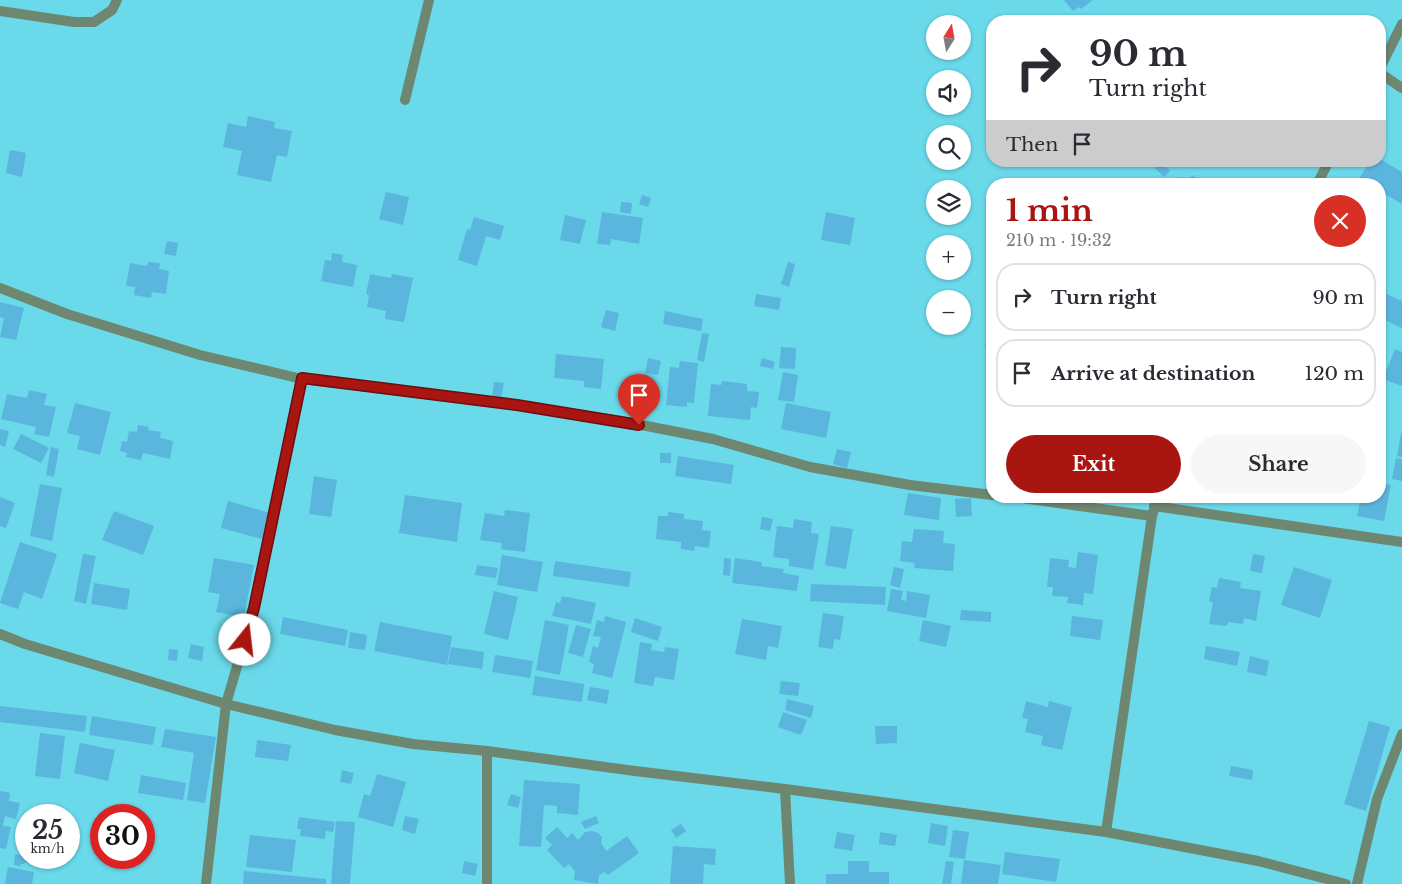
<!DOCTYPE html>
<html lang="en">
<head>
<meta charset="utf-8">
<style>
  :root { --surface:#fff; --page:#f7f7f7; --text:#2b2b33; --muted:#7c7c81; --line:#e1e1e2; --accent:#a91612 }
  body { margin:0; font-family:"Libre Baskerville",serif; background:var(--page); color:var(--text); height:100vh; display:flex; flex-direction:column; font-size:19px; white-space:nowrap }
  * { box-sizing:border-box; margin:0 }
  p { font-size:16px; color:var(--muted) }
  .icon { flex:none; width:28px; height:28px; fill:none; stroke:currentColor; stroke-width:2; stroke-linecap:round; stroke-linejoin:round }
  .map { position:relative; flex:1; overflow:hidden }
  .sheet { position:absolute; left:986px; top:178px; width:400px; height:325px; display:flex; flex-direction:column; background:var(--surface); border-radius:20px; box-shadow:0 1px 4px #0004 }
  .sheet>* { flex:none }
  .top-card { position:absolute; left:986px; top:15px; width:400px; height:152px; border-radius:20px; box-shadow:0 1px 4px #0004; background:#fff; color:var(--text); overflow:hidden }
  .needle { width:32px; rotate:11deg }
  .tools { position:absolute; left:926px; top:15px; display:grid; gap:10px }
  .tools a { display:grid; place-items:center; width:45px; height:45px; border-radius:50%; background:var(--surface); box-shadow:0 1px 4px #0004; font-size:25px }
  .speed { position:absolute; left:15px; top:804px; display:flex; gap:10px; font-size:25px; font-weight:700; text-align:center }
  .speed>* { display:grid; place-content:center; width:65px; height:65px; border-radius:50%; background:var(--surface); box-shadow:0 1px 4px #0004; line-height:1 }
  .speed small { font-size:12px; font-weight:400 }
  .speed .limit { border:8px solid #d22; background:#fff; color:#111 }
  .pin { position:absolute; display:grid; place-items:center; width:42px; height:42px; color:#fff; margin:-51px -21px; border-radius:50% 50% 50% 0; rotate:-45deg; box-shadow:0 0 5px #0007 }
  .pin .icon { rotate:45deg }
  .me { position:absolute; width:55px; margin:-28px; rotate:16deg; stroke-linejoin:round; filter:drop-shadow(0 0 4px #0008) }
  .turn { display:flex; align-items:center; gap:18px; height:105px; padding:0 20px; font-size:22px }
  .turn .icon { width:65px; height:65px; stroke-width:2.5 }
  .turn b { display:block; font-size:35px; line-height:42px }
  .then { display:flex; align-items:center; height:48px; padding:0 20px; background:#0003; gap:10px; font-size:19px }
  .round { display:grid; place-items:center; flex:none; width:52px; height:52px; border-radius:26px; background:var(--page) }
  .summary { display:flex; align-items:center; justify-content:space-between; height:85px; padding:0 20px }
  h1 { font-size:30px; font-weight:700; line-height:38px; color:var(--accent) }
  .action { display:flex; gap:10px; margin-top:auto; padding:10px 20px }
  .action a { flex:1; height:58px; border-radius:30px; background:var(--accent); color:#fff; font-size:20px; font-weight:700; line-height:58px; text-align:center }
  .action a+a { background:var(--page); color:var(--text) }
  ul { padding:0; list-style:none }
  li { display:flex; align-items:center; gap:15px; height:68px; margin:0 10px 8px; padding:0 10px; border:2px solid var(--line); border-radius:20px }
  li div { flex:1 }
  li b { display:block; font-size:19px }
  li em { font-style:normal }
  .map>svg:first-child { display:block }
</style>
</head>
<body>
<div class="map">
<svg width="1402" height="884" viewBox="0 0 1402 884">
  <rect width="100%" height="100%" fill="#6ad9ea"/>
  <!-- building -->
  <g fill="#5bb6dd">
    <path d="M1064 0H1093L1081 9 1079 7 1073 11Z"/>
    <path d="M248 116 275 122 274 128 292 131 287 157 277 155 271 182 237 175 242 151 223 147 228 123 246 127Z"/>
    <path d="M10 150 26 153 22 177 6 173Z"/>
    <path d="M1380 159 1402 172V204L1380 191V184H1367L1359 179 1370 161H1380Z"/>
    <path d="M1161 162 1170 171 1164 177 1155 168Z"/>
    <path d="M1192 175 1206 184H1179L1183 177 1189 181Z"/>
    <path d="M386 192 409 197 403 225 379 219Z"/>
    <path d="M642 195 651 198 648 207 639 204Z"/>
    <path d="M621 202 632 203 631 214 620 212Z"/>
    <path d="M602 212 643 218 639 244 611 239 610 245 597 244Z"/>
    <path d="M826 212 855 218 850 245 821 240Z"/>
    <path d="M565 215 586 220 580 244 560 240Z"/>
    <path d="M474 217 504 226 500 240 486 236 477 266 458 260 467 229 470 230Z"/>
    <path d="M167 241 178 243 176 256 164 254Z"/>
    <path d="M332 253 343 255 342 262 357 265 353 287 321 281 325 260 331 261Z"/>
    <path d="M148 262 160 263 159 269 169 271 166 294 152 292 151 298 134 295 135 287 126 286 130 263 147 266Z"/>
    <path d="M788 262 795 264 789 287 781 284Z"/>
    <path d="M370 274 391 278 392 274 413 278 404 322 385 319 386 311 367 307 369 295 366 294Z"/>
    <path d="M1380 291 1402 301V328L1380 318Z"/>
    <path d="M756 294 781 298 779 310 754 306Z"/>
    <path d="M0 302 24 308 16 340 0 337 4 318 0 317Z"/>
    <path d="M606 310 619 313 615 331 601 327Z"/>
    <path d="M665 311 703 319 701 331 663 324Z"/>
    <path d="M989 328 992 329V347L985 346Z"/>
    <path d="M702 333 709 334 704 362 697 360Z"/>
    <path d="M781 347 796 348 795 369 779 368Z"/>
    <path d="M1395 349 1402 352V386L1383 379Z"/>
    <path d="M556 354 604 359 601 389 584 387V381L554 378Z"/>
    <path d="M648 358 661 361 658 375 645 373Z"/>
    <path d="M762 358 775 362 773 369 760 366Z"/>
    <path d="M680 361 698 363 694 403 687 402V407L666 405 670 367 679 368Z"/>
    <path d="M783 372 798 375 794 402 778 400Z"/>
    <path d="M722 381 747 384V391L759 392 757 408 751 407 750 420 708 416 711 384 721 385Z"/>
    <path d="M494 382 504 383 501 398 492 397Z"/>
    <path d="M623 386H645V397H622Z"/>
    <path d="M29 390 47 394 44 405 56 407 49 437 34 434 36 427 1 419 7 394 27 398Z"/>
    <path d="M646 397 658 399 656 407 644 405Z"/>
    <path d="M75 403 111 412 100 455 77 449 80 436 67 433Z"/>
    <path d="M786 403 831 412 826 438 781 429Z"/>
    <path d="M138 425 149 427 148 430 161 432 160 438 173 441 170 459 143 453 141 460 126 457 127 453 120 451 122 441 127 442 129 431 137 432Z"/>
    <path d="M0 429 9 431 5 447 0 445Z"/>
    <path d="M1401 433H1402V457L1397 456Z"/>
    <path d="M21 434 49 448 41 463 13 449Z"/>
    <path d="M51 447 59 449 54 477 46 475Z"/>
    <path d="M837 449 851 452 847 468 833 464Z"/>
    <rect x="660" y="453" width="11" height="10"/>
    <path d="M678 456 734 465 731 484 675 476Z"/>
    <path d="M1396 458 1402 459V481L1392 479Z"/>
    <path d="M314 476 337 480 331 517 309 514Z"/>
    <path d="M1380 483 1391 485 1384 521 1357 516 1361 496H1380Z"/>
    <path d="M40 484 62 488 52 541 30 536Z"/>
    <path d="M908 493 941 498 939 520 904 515Z"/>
    <path d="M405 495 462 503 457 542 399 533Z"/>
    <path d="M0 497 15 503 6 528 0 526Z"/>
    <path d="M971 498 972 516 956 517 955 499Z"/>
    <path d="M228 501 270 513 262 539 221 528Z"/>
    <path d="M505 510 530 513 525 552 501 549 502 543 480 540 485 513 504 516Z"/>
    <path d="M114 511 154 526 143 555 102 540Z"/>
    <path d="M668 512 684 514V519L703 521 702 530 711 531 709 548 695 546 694 551 681 549V542L656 539 658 516H668Z"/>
    <path d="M762 517 773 519 770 531 760 529Z"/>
    <path d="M794 519 812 522 811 533 819 534 813 570 789 566V559L773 557 777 526 793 528Z"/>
    <path d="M831 526 853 529 846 569 825 565Z"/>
    <path d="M914 529 944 531 943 543 955 544 953 571 914 568 915 563 900 561 902 541 912 542Z"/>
    <path d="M20 542 57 554 42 599 24 592 18 609 0 603Z"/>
    <path d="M1078 552 1098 555 1093 594 1084 593 1083 605 1067 603 1068 597 1052 596 1053 587H1047L1050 558 1069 560 1068 567 1076 568Z"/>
    <path d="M83 554 96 556 86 604 74 601Z"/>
    <path d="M1253 554 1265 556 1262 573 1250 571Z"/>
    <path d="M502 555 543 562 537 592 497 585Z"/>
    <path d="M214 558 254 565 244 617 216 612 220 594 208 592Z"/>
    <path d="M724 558 731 559 730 576 723 575Z"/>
    <path d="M735 558 762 562 761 566 784 569 783 573 799 576 797 591 732 583Z"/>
    <path d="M555 561 631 572 629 587 553 576Z"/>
    <path d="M477 565 498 568 496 578 475 575Z"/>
    <path d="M894 567 904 569 900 588 890 585Z"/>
    <path d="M1294 567 1332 580 1320 618 1281 605Z"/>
    <path d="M1219 578 1241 582 1240 588 1261 591 1256 621 1244 618 1243 624 1228 622 1227 626 1209 624 1213 602 1209 601 1212 587 1217 588Z"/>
    <path d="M94 583 130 589 127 610 91 604Z"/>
    <path d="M811 584 886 587 885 605 810 601Z"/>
    <path d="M891 589 903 591 901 600 906 601 907 591 930 595 926 618 887 611Z"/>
    <path d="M494 591 518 597 508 640 484 634Z"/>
    <path d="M562 596 596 603 591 624 552 616 556 602 560 603Z"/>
    <path d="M961 610 991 612V622L960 620Z"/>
    <path d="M823 613 844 616 840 640 834 639 833 649 818 647Z"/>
    <path d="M605 616 626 622 612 678 592 673 594 664 589 662 593 646 598 648 601 637 593 636 597 620 604 622Z"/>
    <path d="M1072 616 1103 620 1100 640 1070 636Z"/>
    <path d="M283 617 348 630 345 646 280 634Z"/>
    <path d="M635 618 662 627 658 641 631 632Z"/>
    <path d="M742 619 782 626 778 648 768 646 766 660 735 654Z"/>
    <path d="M545 620 569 625 560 675 536 670Z"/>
    <path d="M923 620 951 626 946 647 919 641Z"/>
    <path d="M380 622 452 636 447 665 374 651Z"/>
    <path d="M576 625 591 629 583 657 568 653Z"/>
    <path d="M350 632 367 635 365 650 348 648Z"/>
    <path d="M640 642 652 644 651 650 664 652 665 647 679 649 674 680 655 677 653 686 634 683Z"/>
    <path d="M191 644 204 647 202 661 188 658Z"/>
    <path d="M1206 646 1240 652 1237 666 1204 659Z"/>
    <path d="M451 647 484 652 482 669 448 664Z"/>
    <path d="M169 649 178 650 177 661 168 660Z"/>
    <path d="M495 655 533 661 530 678 492 672Z"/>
    <path d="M1250 656 1269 661 1266 676 1247 672Z"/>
    <path d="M535 676 584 684 582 702 532 695Z"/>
    <path d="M781 681 800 683 798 696 779 694Z"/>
    <path d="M590 687 609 690 607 704 587 700Z"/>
    <path d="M787 699 814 706 811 718 785 710Z"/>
    <path d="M1026 701 1048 707 1049 701 1072 707 1062 750 1041 745 1043 736 1025 732 1028 719 1022 718Z"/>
    <path d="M0 706 87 716 85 732 0 722Z"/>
    <path d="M783 712 807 720 801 735 778 727Z"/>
    <path d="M92 716 156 727 153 745 89 735Z"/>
    <path d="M1369 721 1390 727 1366 811 1344 804Z"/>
    <path d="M875 726H897V743L876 744Z"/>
    <path d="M165 729 216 737 205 803 187 800 194 753 161 747Z"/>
    <path d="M40 733 65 736 60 779 35 776Z"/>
    <path d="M257 740 291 745 288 761 255 757Z"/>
    <path d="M80 743 115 750 108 781 74 773Z"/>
    <path d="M1231 766 1253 770 1252 780 1229 776Z"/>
    <path d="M342 770 354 773 351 784 340 782Z"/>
    <path d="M377 774 406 782 393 827 358 817 364 794 370 796Z"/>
    <path d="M141 775 186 783 183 800 138 793Z"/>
    <path d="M524 780 580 784 578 815 557 813V806L544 805 541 847 519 846Z"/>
    <path d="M0 791 10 793 9 801 20 803 16 819 5 816 3 826 11 827 6 849 0 848Z"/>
    <path d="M511 794 521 797 518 808 507 805Z"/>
    <path d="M405 816 419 819 415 834 402 830Z"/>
    <path d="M596 816 599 823 585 829 581 822Z"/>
    <path d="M299 817 335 822 333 832 326 831 325 839 300 836 301 829H297Z"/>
    <path d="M336 821 355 822 350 884H331Z"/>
    <path d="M931 823 948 826 945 846 928 843Z"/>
    <path d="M681 824 686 831 676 838 671 830Z"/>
    <path d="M557 827 567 838 572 833 578 840 585 832 592 831 598 833 602 837 601 843 606 851 627 836 639 853 608 875 604 872 599 875 598 884 574 880 575 871 569 864 564 868 547 850 552 845 545 838Z"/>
    <path d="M953 830 969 832 965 859 949 857Z"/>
    <path d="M837 832 855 835 852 851 834 848Z"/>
    <path d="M880 832 897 835 895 846 879 844Z"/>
    <path d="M250 835 296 840 292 872 246 867Z"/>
    <path d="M673 846 716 849 715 865 704 864 703 884H670Z"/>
    <path d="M1005 852 1060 859 1056 882 1002 874Z"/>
    <path d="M15 854 26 856V858H33L32 864 25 862 24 864H21L20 866 14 865Z"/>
    <path d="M964 860 1001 865 998 884H961Z"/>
    <path d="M464 861 478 864 475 876 462 873Z"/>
    <path d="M848 861H869V872H889V884H826V874H848Z"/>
    <path d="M946 861 954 862 951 884H942Z"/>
    <path d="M8 867 34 872 32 884H5Z"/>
    <path d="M244 871 326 879V884H243Z"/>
  </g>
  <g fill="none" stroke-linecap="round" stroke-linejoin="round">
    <!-- street -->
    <g stroke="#6e8771" stroke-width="10">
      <path d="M0 11 74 22H94L112 10 117 0"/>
      <path d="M1380 68 1402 24"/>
      <path d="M1380 73 1402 88"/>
      <path d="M405 100 429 0"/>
      <path d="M1317 184 1329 161"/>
      <path d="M0 288 67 314 200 355 302 379 517 405 621 421 713 439 810 467 910 485 992 495"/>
      <path d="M1007 496 1152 516"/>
      <path d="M1154 506 1402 542"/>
      <path d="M0 634 25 644 226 704 335 730 413 744 487 751 635 771 785 789 1106 832 1258 861 1346 884"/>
      <path d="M487 751V884"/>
      <path d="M785 789 790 884"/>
      <path d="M1106 832 1152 516 1158 496"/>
      <path d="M206 884 226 704 254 608 302 379"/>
      <path d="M1357 884 1377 799 1402 734"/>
    </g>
  </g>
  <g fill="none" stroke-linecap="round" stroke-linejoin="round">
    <defs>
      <path id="route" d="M245 640 254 608 302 378 517 405 639 425"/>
    </defs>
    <!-- route casing -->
    <use href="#route" stroke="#6e0e0c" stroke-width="12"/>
    <!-- route -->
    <use href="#route" stroke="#a91612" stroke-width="9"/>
  </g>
</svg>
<div class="tools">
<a><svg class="needle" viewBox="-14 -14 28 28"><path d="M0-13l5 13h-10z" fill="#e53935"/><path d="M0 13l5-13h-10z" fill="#7c7c81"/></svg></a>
<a><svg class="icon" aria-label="sound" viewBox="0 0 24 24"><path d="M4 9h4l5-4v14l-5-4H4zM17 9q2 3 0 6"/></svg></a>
<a><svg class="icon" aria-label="search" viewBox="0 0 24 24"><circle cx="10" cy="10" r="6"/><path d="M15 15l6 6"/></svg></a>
<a><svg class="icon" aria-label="layers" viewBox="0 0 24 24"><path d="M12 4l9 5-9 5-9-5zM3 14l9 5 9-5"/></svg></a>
<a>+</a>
<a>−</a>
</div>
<div class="speed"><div>25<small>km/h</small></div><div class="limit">30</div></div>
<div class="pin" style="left:639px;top:425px;background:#d93025"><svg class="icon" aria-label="arrive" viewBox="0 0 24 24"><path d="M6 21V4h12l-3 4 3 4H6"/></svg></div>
<svg class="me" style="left:245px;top:640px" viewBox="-20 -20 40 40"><circle r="19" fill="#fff"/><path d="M0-13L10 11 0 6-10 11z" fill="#a91612"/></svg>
<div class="top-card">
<div class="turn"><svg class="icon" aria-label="right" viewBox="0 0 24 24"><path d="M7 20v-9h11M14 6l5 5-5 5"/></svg><div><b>90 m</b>Turn right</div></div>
<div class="then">Then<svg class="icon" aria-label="arrive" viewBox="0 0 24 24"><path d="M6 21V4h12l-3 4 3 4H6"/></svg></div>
</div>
<section class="sheet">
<div class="summary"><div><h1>1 min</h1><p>210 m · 19:32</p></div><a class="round" style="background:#d93025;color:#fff"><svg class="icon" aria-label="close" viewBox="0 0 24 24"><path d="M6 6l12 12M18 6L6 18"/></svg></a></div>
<ul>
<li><svg class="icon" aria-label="right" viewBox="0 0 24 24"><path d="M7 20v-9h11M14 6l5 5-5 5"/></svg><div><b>Turn right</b></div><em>90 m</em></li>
<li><svg class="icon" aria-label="arrive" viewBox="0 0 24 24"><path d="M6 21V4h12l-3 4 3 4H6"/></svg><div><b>Arrive at destination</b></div><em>120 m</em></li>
</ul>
<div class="action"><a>Exit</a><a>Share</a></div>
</section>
</div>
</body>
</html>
